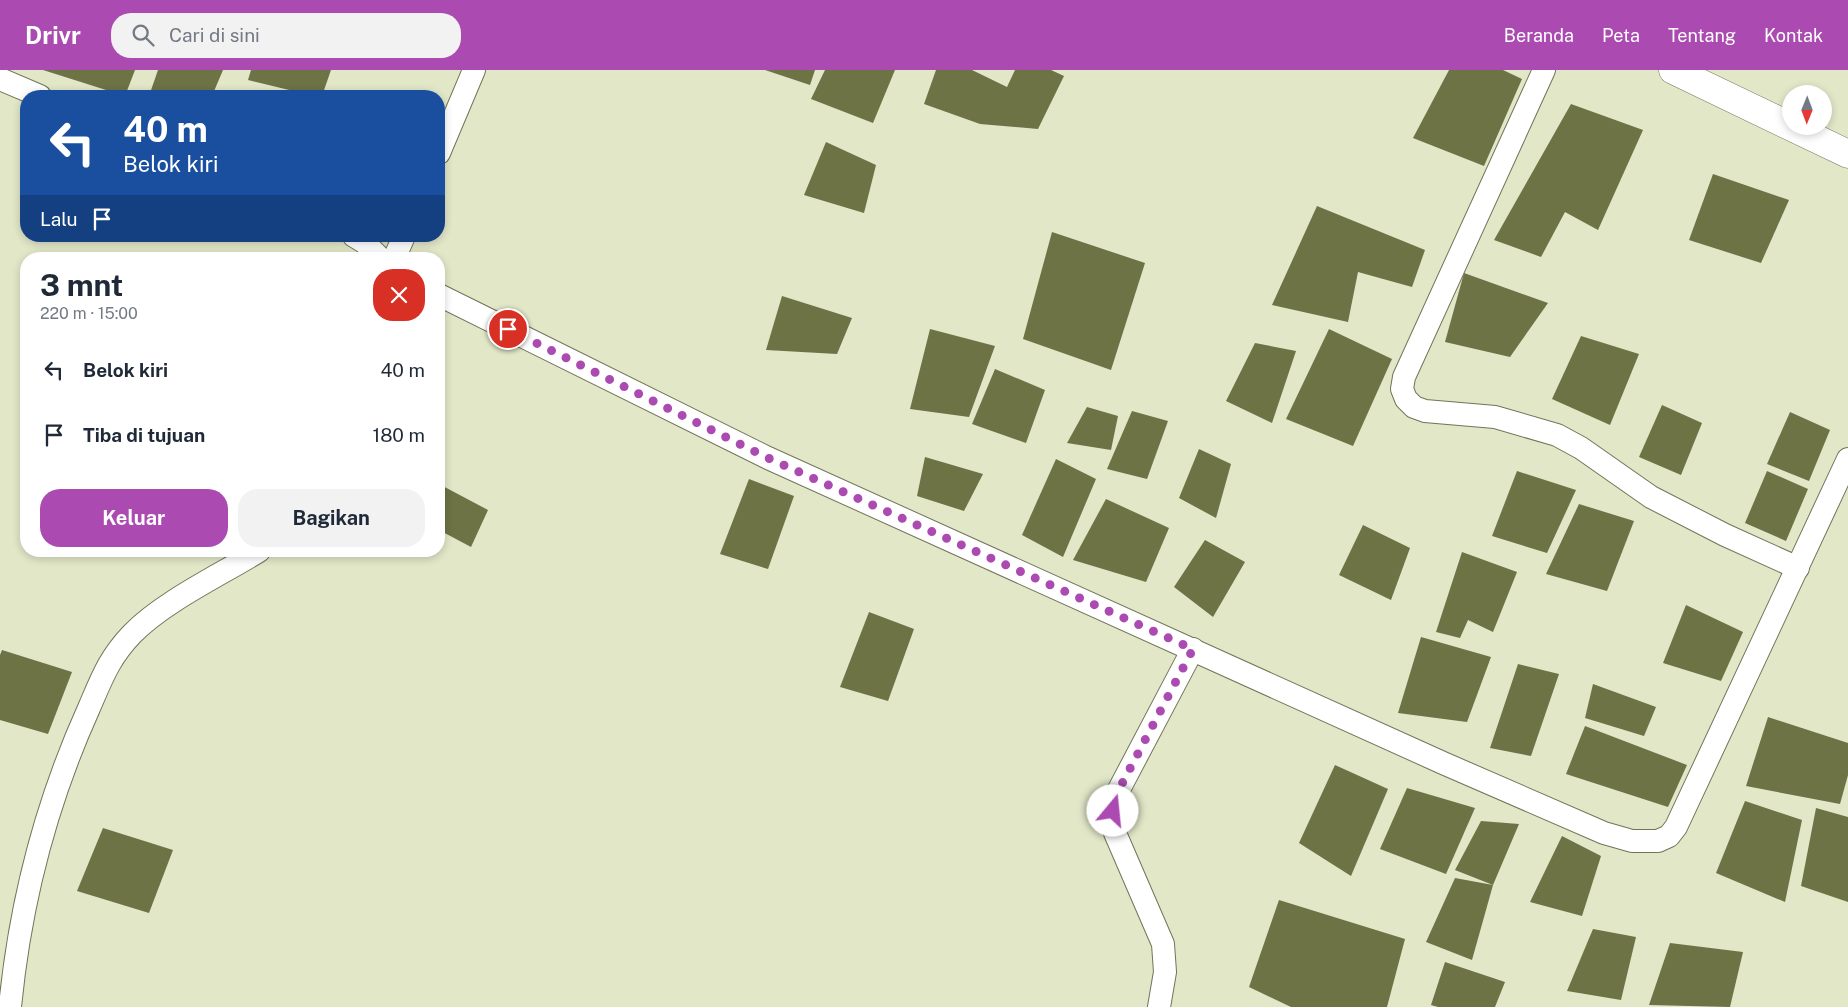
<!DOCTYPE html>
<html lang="id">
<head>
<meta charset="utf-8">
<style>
  :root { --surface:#fff; --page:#f2f2f3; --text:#1f2937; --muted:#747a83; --accent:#ab4bb2 }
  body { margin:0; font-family:"Public Sans",sans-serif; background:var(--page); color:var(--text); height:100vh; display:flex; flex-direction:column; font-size:19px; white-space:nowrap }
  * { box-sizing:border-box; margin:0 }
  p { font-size:16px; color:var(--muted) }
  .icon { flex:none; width:28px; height:28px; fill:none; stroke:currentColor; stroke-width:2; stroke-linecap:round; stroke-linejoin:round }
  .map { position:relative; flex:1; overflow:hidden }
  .panel { position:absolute; left:20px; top:182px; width:425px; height:305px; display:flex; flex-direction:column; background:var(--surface); border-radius:20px; box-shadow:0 2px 8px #0003 }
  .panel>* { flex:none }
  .banner { position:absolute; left:20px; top:20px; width:425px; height:152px; border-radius:20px; box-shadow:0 2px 8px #0003; background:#1a4fa0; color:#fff; overflow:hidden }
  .needle { width:32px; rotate:181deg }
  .tools { position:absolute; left:1782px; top:15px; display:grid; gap:10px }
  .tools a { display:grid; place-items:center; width:50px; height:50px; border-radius:50%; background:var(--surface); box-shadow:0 2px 8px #0003; font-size:25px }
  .pin { position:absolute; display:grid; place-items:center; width:42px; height:42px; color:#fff; margin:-21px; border:2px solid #fff; border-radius:50%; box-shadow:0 1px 5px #0007 }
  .me { position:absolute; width:55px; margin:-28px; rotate:17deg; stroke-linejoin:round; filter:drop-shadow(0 0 4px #0008) }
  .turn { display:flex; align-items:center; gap:18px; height:105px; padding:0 20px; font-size:22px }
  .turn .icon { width:65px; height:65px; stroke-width:2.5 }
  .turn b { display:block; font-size:35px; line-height:42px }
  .then { display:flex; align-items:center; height:48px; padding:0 20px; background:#0003; gap:10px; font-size:19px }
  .round { display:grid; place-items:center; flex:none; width:52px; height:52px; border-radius:20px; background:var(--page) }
  .summary { display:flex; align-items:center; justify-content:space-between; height:85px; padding:0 20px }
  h1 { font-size:30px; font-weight:700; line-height:38px }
  .primary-button { display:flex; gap:10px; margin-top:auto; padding:10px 20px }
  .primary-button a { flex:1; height:58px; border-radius:20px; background:var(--accent); color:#fff; font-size:20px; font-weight:700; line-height:58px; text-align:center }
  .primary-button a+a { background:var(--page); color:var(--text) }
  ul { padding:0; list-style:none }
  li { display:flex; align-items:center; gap:15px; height:65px; padding:0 20px }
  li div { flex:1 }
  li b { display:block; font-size:19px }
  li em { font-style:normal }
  header { display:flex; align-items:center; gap:30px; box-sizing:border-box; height:70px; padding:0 25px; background:var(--accent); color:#fff }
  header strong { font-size:24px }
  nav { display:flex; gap:28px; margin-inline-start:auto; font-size:18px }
  .search { width:350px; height:45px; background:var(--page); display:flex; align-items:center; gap:12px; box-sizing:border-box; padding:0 18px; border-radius:20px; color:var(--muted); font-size:19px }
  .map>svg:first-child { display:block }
</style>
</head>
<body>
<header>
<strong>Drivr</strong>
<div class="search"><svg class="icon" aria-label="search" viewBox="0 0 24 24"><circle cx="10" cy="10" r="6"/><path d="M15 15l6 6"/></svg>Cari di sini</div>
<nav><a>Beranda</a><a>Peta</a><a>Tentang</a><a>Kontak</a></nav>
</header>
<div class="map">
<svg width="1848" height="937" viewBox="0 0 1848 937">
  <rect width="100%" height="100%" fill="#e2e7c8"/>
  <!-- building -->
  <g fill="#6d7345">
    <path d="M43 0H135L125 26Z"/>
    <path d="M158 0H223L212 26H149Z"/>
    <path d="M251 0H331L322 26H314L248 10Z"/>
    <path d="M765 0H815L810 15Z"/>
    <path d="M825 0H895L873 53 811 29Z"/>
    <path d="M936 0H972L1007 17 1015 0H1051L1064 6 1038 59 980 54 924 34Z"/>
    <path d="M1449 0H1503L1522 9 1484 96 1413 68Z"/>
    <path d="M1571 34 1643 60 1598 160 1565 142 1541 187 1494 170Z"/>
    <path d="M826 72 876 95 864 143 804 125Z"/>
    <path d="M1713 104 1789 130 1761 193 1689 170Z"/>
    <path d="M1317 136 1425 180 1412 217 1358 202 1348 252 1272 235Z"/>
    <path d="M1052 162 1145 193 1111 300 1023 269Z"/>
    <path d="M1464 203 1548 233 1510 287 1445 272Z"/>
    <path d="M782 226 852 248 837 284 766 280Z"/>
    <path d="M930 259 995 276 969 347 910 339Z"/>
    <path d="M1329 259 1392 289 1353 376 1286 349Z"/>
    <path d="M1581 266 1639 284 1610 355 1552 329Z"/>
    <path d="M1255 273 1296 281 1272 353 1226 331Z"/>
    <path d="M995 299 1045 320 1026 373 972 354Z"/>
    <path d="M1662 335 1702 353 1681 405 1639 387Z"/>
    <path d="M1087 337 1118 346 1111 380 1067 373Z"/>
    <path d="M1132 341 1168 351 1147 409 1107 399Z"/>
    <path d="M1790 342 1830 360 1809 411 1767 394Z"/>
    <path d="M1199 379 1231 394 1216 448 1179 428Z"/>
    <path d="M925 387 983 404 964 441 917 426Z"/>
    <path d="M1056 389 1096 409 1063 487 1022 465Z"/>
    <path d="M1517 401 1576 420 1547 483 1492 466Z"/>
    <path d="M1767 401 1808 419 1786 471 1745 453Z"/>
    <path d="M749 409 794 426 768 499 720 484Z"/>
    <path d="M439 414 488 440 471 477 439 460Z"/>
    <path d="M1106 429 1169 458 1146 512 1073 490Z"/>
    <path d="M1579 434 1634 451 1607 521 1546 504Z"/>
    <path d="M1363 455 1410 478 1391 530 1339 505Z"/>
    <path d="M1205 470 1245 492 1213 547 1174 517Z"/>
    <path d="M1462 482 1517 502 1493 562 1468 550 1460 568 1436 562Z"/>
    <path d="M1686 535 1743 562 1721 611 1663 593Z"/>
    <path d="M869 542 914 559 888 631 840 617Z"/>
    <path d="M1421 567 1491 587 1467 652 1398 643Z"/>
    <path d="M2 580 72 602 48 664 0 650V585Z"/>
    <path d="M1518 594 1559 604 1531 686 1490 678Z"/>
    <path d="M1593 614 1656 637 1644 666 1585 648Z"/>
    <path d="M1768 647 1848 673V705L1840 734 1746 716Z"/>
    <path d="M1585 656 1687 695 1668 737 1566 704Z"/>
    <path d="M1335 695 1388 719 1351 806 1299 773Z"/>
    <path d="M1407 718 1475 738 1446 804 1380 779Z"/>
    <path d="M1745 731 1802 750 1785 832 1716 803Z"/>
    <path d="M1816 738 1848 747V832L1801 816Z"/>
    <path d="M1481 751 1519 754 1493 815 1472 890 1426 872 1455 808 1493 815 1455 800Z"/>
    <path d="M103 758 173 780 149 843 77 821Z"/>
    <path d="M1562 766 1601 786 1582 846 1530 832Z"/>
    <path d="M1279 830 1405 869 1387 937H1291L1249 917Z"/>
    <path d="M1593 859 1636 867 1621 930 1567 921Z"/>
    <path d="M1670 873 1743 882 1730 937 1649 935Z"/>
    <path d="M1445 892 1505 912 1495 937H1438L1431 935Z"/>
  </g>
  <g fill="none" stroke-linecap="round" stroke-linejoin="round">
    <defs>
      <g id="minor">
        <path d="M1544 0 1404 307 1402 319 1406 329 1414 337 1425 341 1495 347 1557 365 1581 378 1651 427 1725 465 1798 498"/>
        <path d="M0 9 40 26"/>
        <path d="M439 83 474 0"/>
        <path d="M354 166 364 172 381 189"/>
        <path d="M394 189 404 166"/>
        <path d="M439 225 768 388 1443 693 1604 763 1632 771H1658L1669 766 1676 757 1848 389"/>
        <path d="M10 937C20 834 46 733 89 638 102 608 109 588 132 564 163 532 220 505 259 481"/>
        <path d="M1159 937 1165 902 1163 874 1115 763 1114 729 1193 579"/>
      </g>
      <path id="secondary" d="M1673 0 1848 84"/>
    </defs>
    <!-- minor casing -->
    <use href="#minor" stroke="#707558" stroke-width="24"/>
    <!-- secondary casing -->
    <use href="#secondary" stroke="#707558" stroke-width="29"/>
    <!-- minor -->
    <use href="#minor" stroke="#fff" stroke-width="22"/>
    <!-- secondary -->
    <use href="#secondary" stroke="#fff" stroke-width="28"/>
  </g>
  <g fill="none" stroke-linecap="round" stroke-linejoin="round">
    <!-- route -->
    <path stroke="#ab4bb2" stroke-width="9" stroke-dasharray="0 16.2" d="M508 259 768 388 1193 579 1114 729 1113 741"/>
  </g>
</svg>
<div class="tools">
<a><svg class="needle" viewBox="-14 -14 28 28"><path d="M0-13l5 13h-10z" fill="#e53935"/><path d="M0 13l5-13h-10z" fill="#747a83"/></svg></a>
</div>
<div class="pin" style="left:508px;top:259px;background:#d93025"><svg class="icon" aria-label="arrive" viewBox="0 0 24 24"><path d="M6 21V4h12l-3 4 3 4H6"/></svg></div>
<svg class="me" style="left:1113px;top:741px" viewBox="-20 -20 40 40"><circle r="19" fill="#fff"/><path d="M0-13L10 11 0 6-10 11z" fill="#ab4bb2"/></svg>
<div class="banner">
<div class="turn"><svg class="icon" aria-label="left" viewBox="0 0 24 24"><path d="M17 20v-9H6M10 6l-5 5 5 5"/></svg><div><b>40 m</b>Belok kiri</div></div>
<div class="then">Lalu<svg class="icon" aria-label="arrive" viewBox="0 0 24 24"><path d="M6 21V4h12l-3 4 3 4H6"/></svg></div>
</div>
<section class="panel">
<div class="summary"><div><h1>3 mnt</h1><p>220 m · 15:00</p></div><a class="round" style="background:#d93025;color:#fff"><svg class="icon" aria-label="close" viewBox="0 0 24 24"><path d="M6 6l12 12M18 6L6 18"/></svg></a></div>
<ul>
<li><svg class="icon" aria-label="left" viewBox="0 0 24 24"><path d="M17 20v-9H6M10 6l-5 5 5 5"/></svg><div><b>Belok kiri</b></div><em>40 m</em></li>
<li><svg class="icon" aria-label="arrive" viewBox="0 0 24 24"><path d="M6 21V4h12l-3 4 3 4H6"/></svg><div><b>Tiba di tujuan</b></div><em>180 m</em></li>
</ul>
<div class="primary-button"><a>Keluar</a><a>Bagikan</a></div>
</section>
</div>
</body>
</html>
